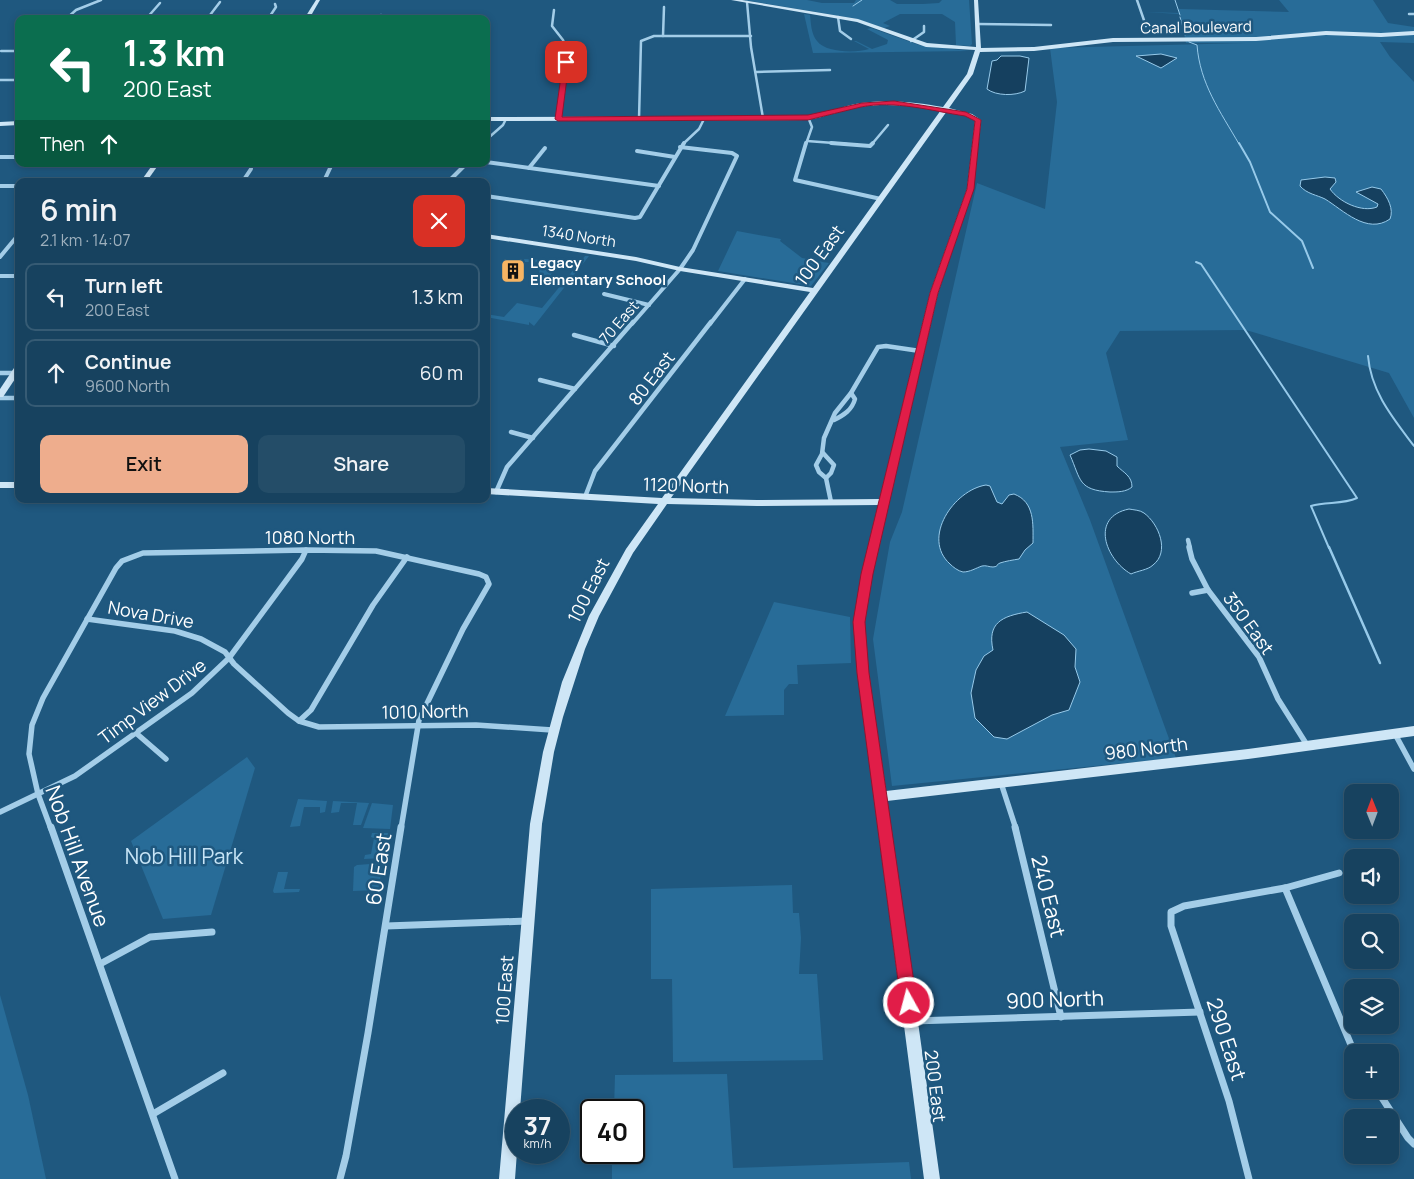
<!DOCTYPE html>
<html lang="en">
<head>
<meta charset="utf-8">
<style>
  :root { --surface:#17425f; --page:#244d68; --text:#f1f3f6; --muted:#9eb0bd; --line:#365b74; --accent:#eead8d }
  body { margin:0; font-family:Manrope,sans-serif; background:var(--page); color:var(--text); height:100vh; display:flex; flex-direction:column; font-size:19px; white-space:nowrap }
  * { box-sizing:border-box; margin:0 }
  p { font-size:16px; color:var(--muted) }
  .icon { flex:none; width:28px; height:28px; fill:none; stroke:currentColor; stroke-width:2; stroke-linecap:round; stroke-linejoin:round }
  .map { position:relative; flex:1; overflow:hidden }
  .side { position:absolute; left:15px; top:178px; width:475px; height:325px; display:flex; flex-direction:column; background:var(--surface); border-radius:10px; box-shadow:0 2px 8px #0003,0 0 0 1px var(--line) }
  .side>* { flex:none }
  .guide { position:absolute; left:15px; top:15px; width:475px; height:152px; border-radius:10px; box-shadow:0 2px 8px #0003,0 0 0 1px var(--line); background:#0b6e4f; color:#fff; overflow:hidden }
  .needle { width:32px; rotate:359deg }
  .controls { position:absolute; left:1344px; top:784px; display:grid; gap:10px }
  .controls a { display:grid; place-items:center; width:55px; height:55px; border-radius:10px; background:var(--surface); box-shadow:0 2px 8px #0003,0 0 0 1px var(--line); font-size:25px }
  .speed { position:absolute; left:505px; top:1099px; display:flex; gap:10px; font-size:25px; font-weight:700; text-align:center }
  .speed>* { display:grid; place-content:center; width:65px; height:65px; border-radius:50%; background:var(--surface); box-shadow:0 2px 8px #0003,0 0 0 1px var(--line); line-height:1 }
  .speed small { font-size:12px; font-weight:400 }
  .speed .limit { border:2px solid #111; border-radius:8px; background:#fff; color:#111 }
  .pin { position:absolute; display:grid; place-items:center; width:42px; height:42px; color:#fff; margin:-21px; border-radius:10px; box-shadow:0 2px 8px #0006 }
  .me { position:absolute; width:55px; margin:-28px; rotate:353deg; stroke-linejoin:round; filter:drop-shadow(0 0 4px #0008) }
  .turn { display:flex; align-items:center; gap:18px; height:105px; padding:0 25px; font-size:22px }
  .turn .icon { width:65px; height:65px; stroke-width:2.5 }
  .turn b { display:block; font-size:35px; line-height:42px }
  .then { display:flex; align-items:center; height:48px; padding:0 25px; background:#0003; gap:10px; font-size:19px }
  .round { display:grid; place-items:center; flex:none; width:52px; height:52px; border-radius:10px; background:var(--page) }
  .headline { display:flex; align-items:center; justify-content:space-between; height:85px; padding:0 25px }
  h1 { font-size:30px; font-weight:600; line-height:38px }
  .button { display:flex; gap:10px; margin-top:auto; padding:10px 25px }
  .button a { flex:1; height:58px; border-radius:10px; background:var(--accent); color:#111; font-size:20px; font-weight:600; line-height:58px; text-align:center }
  .button a+a { background:var(--page); color:var(--text) }
  ul { padding:0; list-style:none }
  li { display:flex; align-items:center; gap:15px; height:68px; margin:0 10px 8px; padding:0 15px; border:2px solid var(--line); border-radius:10px }
  li div { flex:1 }
  li b { display:block; font-size:19px }
  li em { font-style:normal }
  .map>svg:first-child { display:block }
</style>
</head>
<body>
<div class="map">
<svg width="1414" height="1179" viewBox="0 0 1414 1179">
  <rect width="100%" height="100%" fill="#1f587f"/>
  <!-- green -->
  <g fill="#286c98">
    <path d="M744 0H807L822 3H854L856 0H890L897 4H923L939 3 942 0H969L972 44 970 46 956 45 955 22 942 14H900L883 23 890 26 884 28 852 18Z"/>
    <path d="M1279 0H1373L1388 23 1414 27V43L1380 42 1390 57 1414 82V418L1389 373 1246 330 1120 331 1106 353 1128 440 1060 447 1090 520 1176 758 892 786 873 639 890 542 902 512 977 183 1045 209 1057 102 1050 48 1245 43H1186L1180 14 1145 12 1179 13V9L1289 12Z"/>
    <path d="M804 14 810 15C811 23 811 34 817 41 826 53 856 53 869 49L854 41H856L872 49 887 44 888 40 867 29 871 28 919 45 969 51 813 53Z"/>
    <path d="M737 231 781 239 780 241 802 258 829 263 811 286 718 271Z"/>
    <path d="M585 256H589L534 326 529 322V325L486 317V314L504 317 517 303 542 308Z"/>
    <path d="M524 259 562 261 548 278H546L548 279 547 285H541L542 278 540 285H537L541 262H525Z"/>
    <path d="M774 602 850 617 851 663 797 665 798 684H789L784 690V715L725 716Z"/>
    <path d="M247 757 255 768 211 915 163 919 131 841Z"/>
    <path d="M298 799 327 801 325 812 320 813V807H304L300 826 290 827Z"/>
    <path d="M333 801 369 803 361 825H353L357 803H341L339 812 331 813Z"/>
    <path d="M372 803 393 805 390 829 363 828Z"/>
    <path d="M372 833H389L383 858 364 859 365 855 371 854 374 838 371 837Z"/>
    <path d="M383 863 378 890 353 891 354 867 357 865Z"/>
    <path d="M278 872H288L284 889H300L299 892 274 893 273 891Z"/>
    <path d="M792 885 793 913H799L801 938 799 974H817L823 1060 673 1062 672 979H651V889Z"/>
    <path d="M0 995 28 1095 46 1179H0Z"/>
    <path d="M727 1074 733 1168 909 1162 911 1179H612V1153L634 1152V1110H614L615 1075Z"/>
  </g>
  <!-- water -->
  <g fill="#15405f" stroke="#97caea">
    <path d="M1161 54 1177 58 1161 68 1136 56Z"/>
    <path d="M1001 56H1020L1029 58 1025 91C1015 96 996 96 987 89L992 61 997 60Z"/>
    <path d="M1325 177 1335 178 1336 182 1330 189C1339 202 1362 213 1377 207L1378 204 1356 192 1372 187 1381 189C1388 198 1394 209 1390 219 1367 235 1343 210 1325 199 1317 195 1307 194 1300 186L1301 180Z"/>
    <path d="M1089 449 1106 451 1117 457V466C1124 473 1132 476 1132 487 1126 492 1118 492 1110 492 1078 490 1081 480 1070 455L1080 450Z"/>
    <path d="M986 485 990 486 997 502 1002 504 1009 495 1014 494C1035 502 1033 524 1033 543L1025 550 1019 559C1013 560 1006 561 1000 563 994 566 1000 566 993 567 989 567 986 565 982 566 976 568 970 572 963 572 958 571 953 567 950 564 921 538 954 490 986 485Z"/>
    <path d="M1129 509C1134 510 1140 510 1144 513 1159 524 1170 552 1153 565 1148 570 1137 571 1131 574 1105 559 1090 517 1129 509Z"/>
    <path d="M1027 612 1064 635 1076 649 1075 667 1080 682 1069 710 1052 715 1007 739 994 737 975 718 971 693 976 670 984 656 993 650C987 623 1002 616 1027 612Z"/>
  </g>
  <g fill="none" stroke-linecap="round" stroke-linejoin="round">
    <!-- stream-far2 -->
    <g stroke="#97caea" stroke-width="1">
      <path d="M1175 0 1180 15"/>
      <path d="M853 6 862 0"/>
      <path d="M1180 17 1185 35"/>
      <path d="M1189 42 1197 45C1200 84 1220 111 1239 144"/>
    </g>
    <!-- stream-far1 -->
    <g stroke="#97caea" stroke-width="2">
      <path d="M1239 143 1250 162 1270 212 1302 241 1313 268"/>
      <path d="M1196 262 1201 264 1357 498C1342 505 1326 501 1311 506L1329 548"/>
      <path d="M1368 356C1371 392 1393 418 1414 446"/>
    </g>
    <!-- stream -->
    <path stroke="#97caea" stroke-width="2.5" d="M1329 547 1380 663"/>
    <!-- street-far4 -->
    <g stroke="#a3cde8" stroke-width="2.5">
      <path d="M1137 0 1146 26"/>
      <path d="M747 2 751 47 763 118"/>
      <path d="M554 10 552 26 563 40 567 51 558 119"/>
      <path d="M1409 14H1414"/>
      <path d="M838 17 840 31 851 39"/>
      <path d="M66 19 76 10 101 0"/>
      <path d="M146 19 160 3"/>
      <path d="M207 19 220 2"/>
      <path d="M268 19 276 7 275 4"/>
      <path d="M380 19 381 15"/>
      <path d="M978 24 1051 25"/>
      <path d="M663 36 664 7"/>
      <path d="M911 41 924 32V26"/>
      <path d="M1 51H19"/>
      <path d="M756 72 830 70"/>
      <path d="M0 80H19"/>
      <path d="M639 119 641 41 654 36H751"/>
      <path d="M486 140 503 125 506 119"/>
      <path d="M807 141 847 144"/>
      <path d="M683 144 699 129 704 119"/>
      <path d="M806 144 812 127 808 117"/>
      <path d="M872 144 888 125"/>
    </g>
    <!-- street-far3 -->
    <g stroke="#a3cde8" stroke-width="4">
      <path d="M806 143 795 180 881 199"/>
      <path d="M831 143 870 146 873 143"/>
      <path d="M637 151 675 157"/>
      <path d="M0 157H19"/>
      <path d="M486 162 659 186"/>
      <path d="M332 165 388 166"/>
      <path d="M529 168 545 148"/>
      <path d="M243 181 251 169"/>
      <path d="M324 181 332 164"/>
      <path d="M449 181 466 164"/>
      <path d="M0 186H19"/>
      <path d="M486 196 635 218 640 217 684 143"/>
      <path d="M0 257 19 234"/>
      <path d="M0 276H19"/>
      <path d="M604 294 649 305"/>
      <path d="M632 324 680 269 693 250 737 156 732 153 680 147"/>
      <path d="M710 324 745 279"/>
    </g>
    <!-- street-far2 -->
    <g stroke="#a3cde8" stroke-width="4.5">
      <path d="M574 335 614 346"/>
      <path d="M0 373H15"/>
      <path d="M540 380 575 389"/>
      <path d="M0 398H19"/>
      <path d="M834 420C844 415 852 410 855 399L851 393"/>
      <path d="M511 432 533 438"/>
      <path d="M823 453 834 465 831 473 826 478"/>
      <path d="M496 492 507 467 633 322"/>
      <path d="M585 497 595 471 711 322"/>
      <path d="M831 502 826 478 819 472 816 465 822 454 824 438 835 413 851 393 878 347 886 346 920 351"/>
      <path d="M1188 540 1190 548"/>
    </g>
    <!-- street-far1 -->
    <g stroke="#a3cde8" stroke-width="5.5">
      <path d="M1189 547 1192 559 1208 590 1259 657 1278 699 1307 745"/>
      <path d="M1192 593 1208 590"/>
      <path d="M87 619 175 631 201 639 225 652 234 664 288 713 299 721 319 727 476 725 552 730"/>
      <path d="M299 721 311 710 373 605 407 557"/>
      <path d="M136 733 166 759"/>
      <path d="M1395 734 1414 769"/>
      <path d="M1001 783 1016 829"/>
      <path d="M0 812 75 776 192 693 229 658 302 559 306 550"/>
      <path d="M51 829 38 794 29 754 32 725 43 698 116 568 122 561 143 553 306 550 376 551 479 574 486 577 489 584 463 629 419 720 401 829"/>
    </g>
    <!-- street -->
    <g stroke="#a3cde8" stroke-width="7">
      <path d="M51 827 175 1179"/>
      <path d="M1015 827 1061 1017"/>
      <path d="M1285 888 1354 1052"/>
      <path d="M386 926 527 921"/>
      <path d="M100 964 150 937 212 932"/>
      <path d="M913 1021 1200 1012"/>
      <path d="M1377 1090 1408 1138 1414 1144"/>
      <path d="M153 1114 223 1073"/>
      <path d="M340 1179 346 1156 368 1033 401 827"/>
      <path d="M1249 1179 1229 1101 1171 926V912L1184 906 1285 888 1339 873"/>
    </g>
    <!-- secondary -->
    <g fill="#cee6f6" fill-rule="evenodd">
      <path d="M316 0H320L309 19H304Z"/>
      <path d="M731 0H742L858 19 927 43 976 47 974 0H978L981 48 1034 47 1113 38 1256 37 1326 31 1381 33 1414 31V35L1381 37 1326 35 1256 41 1113 42 1034 51 980 52 973 74 949 108 972 114 981 120 973 189 938 293 872 574 864 622 868 673 886 791 1248 749 1414 726V736L1248 759 887 801 940 1179H924L858 673 854 622 862 574 879 505 757 506 667 504 633 553 599 616 585 649 563 717 554 752 542 824 520 1110H516L517 1152 515 1179H499L530 824 543 752 562 682 589 616 626 549 658 504 486 494V488L662 498 810 292 680 271 636 261 486 238V234L636 257 680 267 813 288 941 110C915 106 886 103 860 107 842 110 825 117 807 120L486 121V117L807 116C825 114 842 106 861 103 887 99 917 102 943 107L967 74 975 50 926 47 857 22ZM947 111 968 116 975 121 967 189 930 293 880 499 757 500 671 498Z"/>
      <path d="M19 121V125L0 126V122Z"/>
      <path d="M153 164H159L147 181H141Z"/>
      <path d="M16 365H19V373L3 397H0V389Z"/>
      <rect x="0" y="482" width="19" height="6"/>
    </g>
  </g>
  <!-- route -->
  <path fill="#e11d48" stroke="#92132f" d="M566 60 569 62 562 117 808 115 862 103 894 101 966 112 981 120 974 189 938 293 873 574 865 622 869 673 917 1003 914 1008 909 1011 904 1008 901 1003 857 673 853 622 861 574 930 293 967 189 975 121 965 116C932 111 894 100 861 107 843 111 826 116 808 120L558 121 555 119 563 62Z"/>
  <!-- icons -->
  <defs>
    <symbol id="building-square" viewBox="-11 -11 22 22"><rect x="-9" y="-9" width="18" height="18" rx="4" fill="#f6b463" stroke="#1f587f"/><path d="M-4-6H4V6H1V3H-1V6H-4ZM-2.5-4.3h1.7v1.8h-1.7ZM.8-4.3h1.7v1.8H.8ZM-2.5-1h1.7V.8h-1.7ZM.8-1h1.7V.8H.8Z" fill="#111"/></symbol>
  </defs>
  <g fill-rule="evenodd">
    <use href="#building-square" x="499" y="257" width="28" height="28"/>
  </g>
  <g text-anchor="middle" dominant-baseline="central" stroke-width="5" stroke-linejoin="round" paint-order="stroke">
    <!-- far-street labels -->
    <g font-size="15" fill="#fff" stroke="#1f587f">
      <text transform="translate(1196 27) rotate(-1)">Canal Boulevard</text>
      <text transform="translate(579 236) rotate(9)">1340 North</text>
      <text transform="translate(619 322) rotate(-49)">70 East</text>
    </g>
    <!-- far-poi labels -->
    <g font-size="15" font-weight="bold" fill="#fff" stroke="#1f587f" text-anchor="start">
      <text x="530" y="262">Legacy<tspan x="530" dy="17">Elementary School</tspan></text>
    </g>
    <!-- street labels -->
    <g font-size="18" fill="#fff" stroke="#1f587f">
      <text transform="translate(819 255) rotate(-54)">100 East</text>
      <text transform="translate(651 378) rotate(-52)">80 East</text>
      <text transform="translate(686 485) rotate(2)">1120 North</text>
      <text x="310" y="537">1080 North</text>
      <text transform="translate(588 590) rotate(-63)">100 East</text>
      <text transform="translate(151 614) rotate(10)">Nova Drive</text>
      <text transform="translate(1249 623) rotate(54)">350 East</text>
      <text transform="translate(152 701) rotate(-37)">Timp View Drive</text>
      <text transform="translate(425 711) rotate(-1)">1010 North</text>
      <text transform="translate(1146 748) rotate(-7)">980 North</text>
      <text transform="translate(504 990) rotate(-86)">100 East</text>
      <text transform="translate(936 1086) rotate(83)">200 East</text>
    </g>
    <!-- near-street labels -->
    <g font-size="21" fill="#fff" stroke="#1f587f">
      <text transform="translate(78 856) rotate(70)">Nob Hill Avenue</text>
      <text transform="translate(378 869) rotate(-81)">60 East</text>
      <text transform="translate(1049 896) rotate(76)">240 East</text>
      <text transform="translate(1055 999) rotate(-2)">900 North</text>
      <text transform="translate(1227 1039) rotate(72)">290 East</text>
    </g>
    <!-- near-park labels -->
    <g font-size="21" fill="#c7e4f6" stroke="#1f587f">
      <text x="184" y="856">Nob Hill Park</text>
    </g>
  </g>
</svg>
<div class="controls">
<a><svg class="needle" viewBox="-14 -14 28 28"><path d="M0-13l5 13h-10z" fill="#e53935"/><path d="M0 13l5-13h-10z" fill="#9eb0bd"/></svg></a>
<a><svg class="icon" aria-label="sound" viewBox="0 0 24 24"><path d="M4 9h4l5-4v14l-5-4H4zM17 9q2 3 0 6"/></svg></a>
<a><svg class="icon" aria-label="search" viewBox="0 0 24 24"><circle cx="10" cy="10" r="6"/><path d="M15 15l6 6"/></svg></a>
<a><svg class="icon" aria-label="layers" viewBox="0 0 24 24"><path d="M12 4l9 5-9 5-9-5zM3 14l9 5 9-5"/></svg></a>
<a>+</a>
<a>−</a>
</div>
<div class="speed"><div>37<small>km/h</small></div><div class="limit">40</div></div>
<div class="pin" style="left:566px;top:62px;background:#d93025"><svg class="icon" aria-label="arrive" viewBox="0 0 24 24"><path d="M6 21V4h12l-3 4 3 4H6"/></svg></div>
<svg class="me" style="left:909px;top:1003px" viewBox="-20 -20 40 40"><circle r="17" fill="#e11d48" stroke="#fff" stroke-width="3"/><path d="M0-11L8 9 0 5-8 9z" fill="#fff"/></svg>
<div class="guide">
<div class="turn"><svg class="icon" aria-label="left" viewBox="0 0 24 24"><path d="M17 20v-9H6M10 6l-5 5 5 5"/></svg><div><b>1.3 km</b>200 East</div></div>
<div class="then">Then<svg class="icon" aria-label="ahead" viewBox="0 0 24 24"><path d="M12 20V5M6 11l6-6 6 6"/></svg></div>
</div>
<section class="side">
<div class="headline"><div><h1>6 min</h1><p>2.1 km · 14:07</p></div><a class="round" style="background:#d93025;color:#fff"><svg class="icon" aria-label="close" viewBox="0 0 24 24"><path d="M6 6l12 12M18 6L6 18"/></svg></a></div>
<ul>
<li><svg class="icon" aria-label="left" viewBox="0 0 24 24"><path d="M17 20v-9H6M10 6l-5 5 5 5"/></svg><div><b>Turn left</b><p>200 East</p></div><em>1.3 km</em></li>
<li><svg class="icon" aria-label="ahead" viewBox="0 0 24 24"><path d="M12 20V5M6 11l6-6 6 6"/></svg><div><b>Continue</b><p>9600 North</p></div><em>60 m</em></li>
</ul>
<div class="button"><a>Exit</a><a>Share</a></div>
</section>
</div>
</body>
</html>
